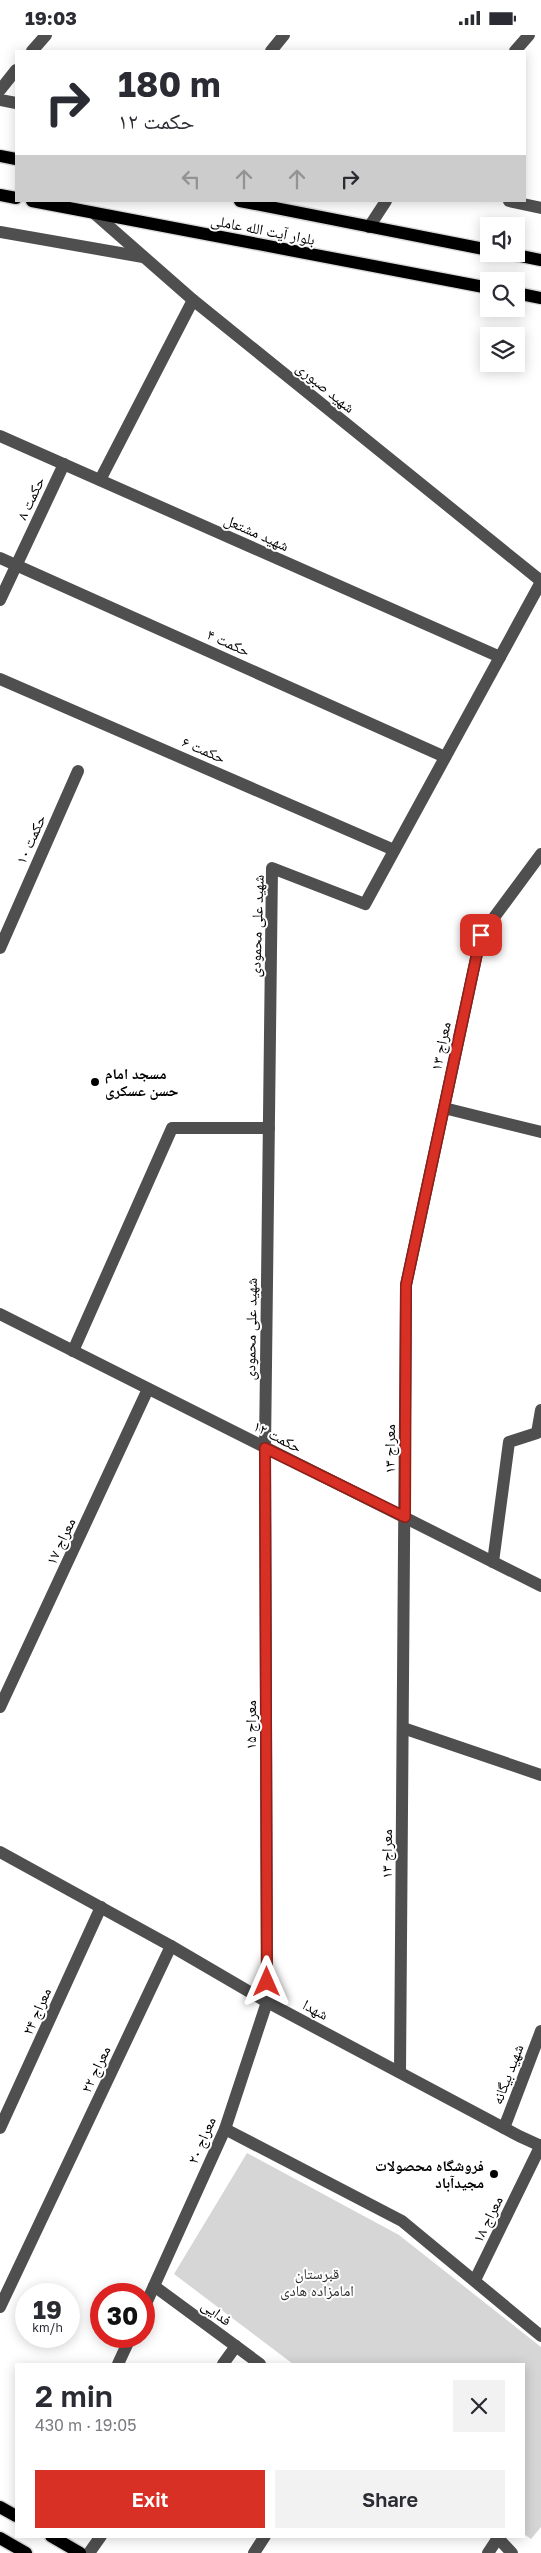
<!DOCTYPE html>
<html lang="en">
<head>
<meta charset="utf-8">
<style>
  :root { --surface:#fff; --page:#f2f2f3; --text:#2b2b33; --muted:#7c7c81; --accent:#d93025 }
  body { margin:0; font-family:"Golos Text","Noto Naskh Arabic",sans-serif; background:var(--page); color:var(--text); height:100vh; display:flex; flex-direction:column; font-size:19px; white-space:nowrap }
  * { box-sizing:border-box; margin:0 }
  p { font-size:16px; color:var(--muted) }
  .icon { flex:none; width:28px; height:28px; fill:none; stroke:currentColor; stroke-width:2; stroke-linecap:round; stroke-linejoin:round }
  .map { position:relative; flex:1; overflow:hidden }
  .panel { position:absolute; left:15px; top:2328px; width:510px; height:175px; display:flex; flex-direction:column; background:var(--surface); border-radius:0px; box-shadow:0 2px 12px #0003 }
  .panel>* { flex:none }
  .hud { position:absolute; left:15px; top:15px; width:511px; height:152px; border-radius:0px; box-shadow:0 2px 12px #0003; background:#fff; color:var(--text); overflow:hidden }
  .controls { position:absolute; left:480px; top:182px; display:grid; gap:10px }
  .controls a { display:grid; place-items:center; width:45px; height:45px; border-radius:0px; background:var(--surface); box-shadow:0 2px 12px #0003; font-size:25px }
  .speed { position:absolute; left:15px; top:2248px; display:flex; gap:10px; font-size:25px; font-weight:700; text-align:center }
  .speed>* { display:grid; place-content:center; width:65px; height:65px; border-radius:50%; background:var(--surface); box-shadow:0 2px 12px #0003; line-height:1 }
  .speed small { font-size:12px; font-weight:400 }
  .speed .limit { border:8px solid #d22; background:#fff; color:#111 }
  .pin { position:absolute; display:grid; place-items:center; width:42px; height:42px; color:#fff; margin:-21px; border-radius:10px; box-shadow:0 2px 8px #0006 }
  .me { position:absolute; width:55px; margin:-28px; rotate:0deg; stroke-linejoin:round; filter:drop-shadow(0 0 4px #0008) }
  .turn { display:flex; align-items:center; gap:18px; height:105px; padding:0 20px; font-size:22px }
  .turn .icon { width:65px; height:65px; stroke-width:2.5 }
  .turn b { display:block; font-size:35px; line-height:42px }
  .lanes { display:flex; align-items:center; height:48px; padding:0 20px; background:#0003; justify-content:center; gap:25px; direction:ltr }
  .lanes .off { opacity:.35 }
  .round { display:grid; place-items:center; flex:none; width:52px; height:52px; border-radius:0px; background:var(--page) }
  .summary { display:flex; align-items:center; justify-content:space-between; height:85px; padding:0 20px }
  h1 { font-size:30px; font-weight:600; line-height:38px }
  .primary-button { display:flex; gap:10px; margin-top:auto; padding:10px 20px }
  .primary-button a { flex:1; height:58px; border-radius:0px; background:var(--accent); color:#fff; font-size:20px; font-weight:600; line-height:58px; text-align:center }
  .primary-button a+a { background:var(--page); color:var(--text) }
  .status { display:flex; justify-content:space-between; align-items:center; height:35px; padding:0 25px; background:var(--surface); direction:ltr }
  .status svg { height:14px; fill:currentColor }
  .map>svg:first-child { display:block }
</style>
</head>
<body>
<div class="status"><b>19:03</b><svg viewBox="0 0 49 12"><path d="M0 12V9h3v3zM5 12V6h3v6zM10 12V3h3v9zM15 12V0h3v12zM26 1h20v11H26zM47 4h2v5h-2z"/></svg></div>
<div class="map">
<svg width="541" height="2518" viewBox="0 0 541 2518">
  <rect width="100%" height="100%" fill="#fff"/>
  <!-- green -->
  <path fill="#d6d6d6" d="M247 2118 399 2200 541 2312V2492L531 2504 524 2499V2329H293L174 2239Z"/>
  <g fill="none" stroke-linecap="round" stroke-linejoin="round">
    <defs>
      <g id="major">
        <path d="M0 121 16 124"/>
        <path d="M0 160 16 163"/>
        <path d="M32 166 489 253"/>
        <path d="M240 166 489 215"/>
        <path d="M511 219 541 225"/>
        <path d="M516 258 541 263"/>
        <path d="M0 2472 16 2481"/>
        <path d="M51 2501 80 2518"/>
        <path d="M0 2503 26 2518"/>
      </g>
    </defs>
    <!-- major casing -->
    <use href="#major" stroke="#dbdbdb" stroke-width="15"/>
    <!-- minor -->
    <g stroke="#4f4f4f" stroke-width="12">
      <path d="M32 16 46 0"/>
      <path d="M271 16 284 0"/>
      <path d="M515 16 529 0"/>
      <path d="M0 55 16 35"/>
      <path d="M0 65 16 68"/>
      <path d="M509 166 541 173"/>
      <path d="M95 179 193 265 541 546"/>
      <path d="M369 192 386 166"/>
      <path d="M0 197 143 222"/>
      <path d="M0 401 500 622"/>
      <path d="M100 445 193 265"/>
      <path d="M0 523 445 722"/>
      <path d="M0 565 64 429"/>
      <path d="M0 644 394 815"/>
      <path d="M0 913 78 736"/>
      <path d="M444 1073 541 1097"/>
      <path d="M0 1279 541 1551"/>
      <path d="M73 1316 172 1093H269"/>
      <path d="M493 1527 509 1407 537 1398 541 1375"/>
      <path d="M0 1672 148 1354"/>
      <path d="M403 1693 541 1740"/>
      <path d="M0 1817 171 1911 267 1967 519 2101 541 2111"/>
      <path d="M400 2037 406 1250 481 900 541 819"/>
      <path d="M0 2093 101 1872"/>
      <path d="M504 2093 541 1996"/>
      <path d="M225 2094 402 2186 541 2301"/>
      <path d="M475 2245 541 2110"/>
      <path d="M154 2251 260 2329"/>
      <path d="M0 2272 171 1911"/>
      <path d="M144 2273 225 2094 267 1967 265 1413 272 833 365 869 541 547"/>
      <path d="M118 2329 131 2301"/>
      <path d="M223 2329 236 2311"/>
      <path d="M496 2501 512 2518"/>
      <path d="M89 2518 101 2501"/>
      <path d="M254 2518 265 2501"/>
      <path d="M488 2518 498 2503"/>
    </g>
    <!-- major -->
    <use href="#major" stroke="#000" stroke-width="12"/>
  </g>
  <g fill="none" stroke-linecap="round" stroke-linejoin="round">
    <defs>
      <path id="route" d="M267 1947 265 1413 405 1482 406 1250 481 900"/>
    </defs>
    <!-- route casing -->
    <use href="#route" stroke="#8d1f18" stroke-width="12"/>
    <!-- route -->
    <use href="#route" stroke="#d93025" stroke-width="9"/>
  </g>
  <!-- markers -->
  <g fill="#000" stroke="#fff" stroke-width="2">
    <circle cx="95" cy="1047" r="5"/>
    <circle cx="494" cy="2139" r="5"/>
  </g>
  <g text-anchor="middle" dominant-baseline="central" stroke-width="4" stroke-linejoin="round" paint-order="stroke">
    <!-- street labels -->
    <g font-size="15" fill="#000" stroke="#fff">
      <text transform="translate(263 194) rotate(11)">بلوار آیت‌ الله عاملی</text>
      <text transform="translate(326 352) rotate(39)">شهید صبوری</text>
      <text transform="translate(30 463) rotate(-65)">حکمت ۸</text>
      <text transform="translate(257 497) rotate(24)">شهید مشتعل</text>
      <text transform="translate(229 607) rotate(24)">حکمت ۴</text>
      <text transform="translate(204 714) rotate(23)">حکمت ۶</text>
      <text transform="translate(30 804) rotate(-66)">حکمت ۱۰</text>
      <text transform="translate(256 891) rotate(-88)">شهید علی محمودی</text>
      <text transform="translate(440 1011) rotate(-78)">معراج ۱۳</text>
      <text transform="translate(250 1294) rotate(-89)">شهید علی محمودی</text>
      <text transform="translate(278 1401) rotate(27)">حکمت ۱۲</text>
      <text transform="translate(389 1414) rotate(-90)">معراج ۱۳</text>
      <text transform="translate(60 1506) rotate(-65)">معراج ۱۷</text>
      <text transform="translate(250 1690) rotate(-90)">معراج ۱۵</text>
      <text transform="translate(386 1819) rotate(-90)">معراج ۱۳</text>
      <text transform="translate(316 1974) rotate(28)">شهدا</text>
      <text transform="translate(36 1976) rotate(-66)">معراج ۲۴</text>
      <text transform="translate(95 2034) rotate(-65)">معراج ۲۲</text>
      <text transform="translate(507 2039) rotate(-69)">شهید بیگانه</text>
      <text transform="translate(201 2105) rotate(-67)">معراج ۲۰</text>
      <text transform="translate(487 2184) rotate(-64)">معراج ۱۸</text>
      <text transform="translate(217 2277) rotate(36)">فدایی</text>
    </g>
    <!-- poi labels -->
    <g font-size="15" font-weight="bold" fill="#000" stroke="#fff" text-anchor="start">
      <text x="105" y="1038">مسجد امام<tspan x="105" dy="17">حسن عسکری</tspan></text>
      <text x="484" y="2130" text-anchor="end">فروشگاه محصولات<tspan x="484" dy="17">مجیدآباد</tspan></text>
    </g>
    <!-- park labels -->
    <g font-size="15" fill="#2d2d2d" stroke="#fff">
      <text x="317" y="2238">قبرستان<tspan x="317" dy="17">امامزاده هادی</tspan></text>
    </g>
  </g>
</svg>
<div class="controls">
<a><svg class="icon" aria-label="sound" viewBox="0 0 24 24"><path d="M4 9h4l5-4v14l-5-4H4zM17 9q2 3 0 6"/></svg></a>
<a><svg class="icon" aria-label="search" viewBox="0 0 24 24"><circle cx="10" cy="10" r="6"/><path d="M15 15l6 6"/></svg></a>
<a><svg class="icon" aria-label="layers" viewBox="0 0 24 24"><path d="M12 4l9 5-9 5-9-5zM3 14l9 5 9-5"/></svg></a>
</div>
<div class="speed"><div>19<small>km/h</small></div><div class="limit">30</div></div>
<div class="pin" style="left:481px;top:900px;background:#d93025"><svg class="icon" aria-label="arrive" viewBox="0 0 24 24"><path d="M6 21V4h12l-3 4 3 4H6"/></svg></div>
<svg class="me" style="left:267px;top:1947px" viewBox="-20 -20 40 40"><path d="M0-17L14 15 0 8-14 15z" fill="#d93025" stroke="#fff" stroke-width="4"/></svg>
<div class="hud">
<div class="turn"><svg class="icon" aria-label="right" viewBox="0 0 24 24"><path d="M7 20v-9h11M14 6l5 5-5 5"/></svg><div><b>180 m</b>حکمت ۱۲</div></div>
<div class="lanes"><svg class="icon off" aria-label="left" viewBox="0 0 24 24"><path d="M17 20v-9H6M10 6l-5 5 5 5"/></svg><svg class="icon off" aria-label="ahead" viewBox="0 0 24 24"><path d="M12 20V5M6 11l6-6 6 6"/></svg><svg class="icon off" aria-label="ahead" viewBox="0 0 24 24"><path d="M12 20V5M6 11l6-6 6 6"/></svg><svg class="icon" aria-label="right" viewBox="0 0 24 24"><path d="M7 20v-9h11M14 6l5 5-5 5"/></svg></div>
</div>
<section class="panel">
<div class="summary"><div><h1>2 min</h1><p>430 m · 19:05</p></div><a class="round"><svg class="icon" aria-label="close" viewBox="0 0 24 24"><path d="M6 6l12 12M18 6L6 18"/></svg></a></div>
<div class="primary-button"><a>Exit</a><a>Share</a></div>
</section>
</div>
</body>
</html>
